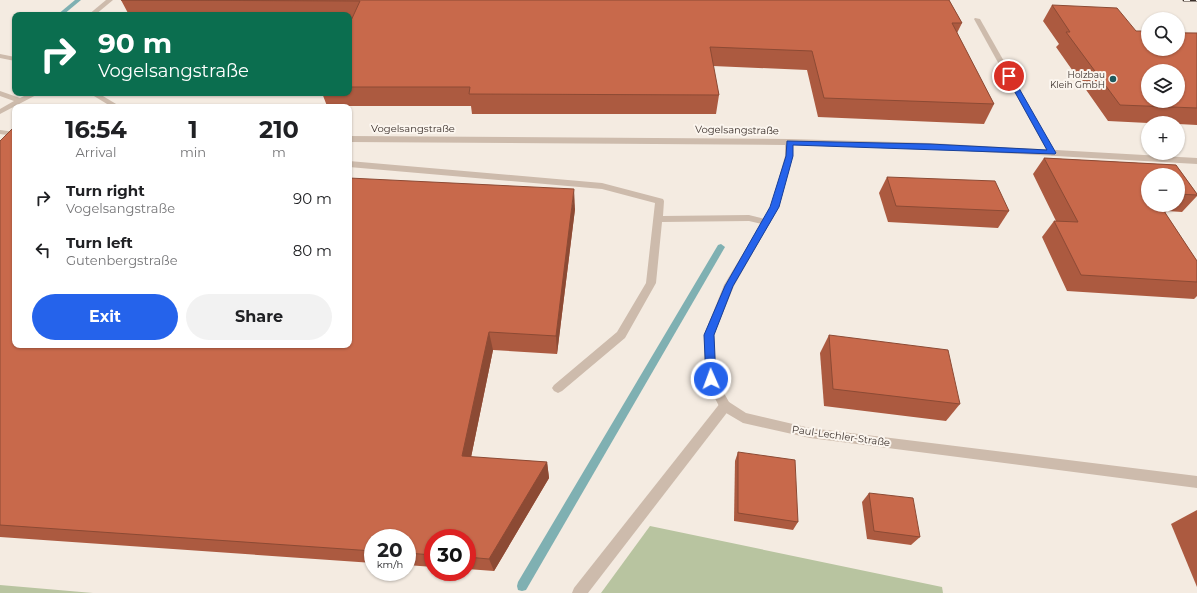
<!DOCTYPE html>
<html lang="en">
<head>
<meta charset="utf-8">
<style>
  :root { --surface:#fff; --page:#f2f2f2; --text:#202124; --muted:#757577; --accent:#2563eb }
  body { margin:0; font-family:Montserrat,sans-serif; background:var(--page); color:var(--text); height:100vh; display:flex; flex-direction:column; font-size:15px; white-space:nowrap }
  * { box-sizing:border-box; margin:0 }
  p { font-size:13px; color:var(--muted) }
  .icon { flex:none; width:22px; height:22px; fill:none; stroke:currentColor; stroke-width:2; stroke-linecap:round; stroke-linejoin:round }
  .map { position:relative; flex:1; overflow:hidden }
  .panel { position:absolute; left:12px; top:104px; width:340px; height:244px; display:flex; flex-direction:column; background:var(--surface); border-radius:8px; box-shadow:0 1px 3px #0004 }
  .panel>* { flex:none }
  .guide { position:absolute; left:12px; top:12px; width:340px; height:84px; border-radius:8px; box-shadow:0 1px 3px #0004; background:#0b6e4f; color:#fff; overflow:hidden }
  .tools { position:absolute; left:1141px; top:12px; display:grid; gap:8px }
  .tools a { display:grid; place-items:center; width:44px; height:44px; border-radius:50%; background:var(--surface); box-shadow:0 1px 3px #0004; font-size:20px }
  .speed { position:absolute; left:364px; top:529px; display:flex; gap:8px; font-size:20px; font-weight:700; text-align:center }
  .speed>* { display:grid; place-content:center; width:52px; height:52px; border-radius:50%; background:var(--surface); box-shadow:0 1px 3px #0004; line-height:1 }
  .speed small { font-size:10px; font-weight:400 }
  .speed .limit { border:6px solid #d22; background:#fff; color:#111 }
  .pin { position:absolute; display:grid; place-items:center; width:34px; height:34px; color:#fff; margin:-17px; border:2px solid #fff; border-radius:50%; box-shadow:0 1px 4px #0007 }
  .me { position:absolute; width:44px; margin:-22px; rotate:358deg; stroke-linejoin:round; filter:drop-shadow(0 0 3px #0008) }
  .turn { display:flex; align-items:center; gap:14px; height:84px; padding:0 20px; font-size:18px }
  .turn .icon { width:52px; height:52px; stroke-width:2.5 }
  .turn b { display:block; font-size:28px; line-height:34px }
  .eta { display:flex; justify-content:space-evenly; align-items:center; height:68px; text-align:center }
  .eta b { font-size:24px; font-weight:700; line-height:28px }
  .action { display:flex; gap:8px; margin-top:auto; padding:8px 20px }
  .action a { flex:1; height:46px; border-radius:24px; background:var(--accent); color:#fff; font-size:16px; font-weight:700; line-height:46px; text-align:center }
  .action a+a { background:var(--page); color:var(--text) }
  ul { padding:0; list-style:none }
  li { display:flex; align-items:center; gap:12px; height:52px; padding:0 20px }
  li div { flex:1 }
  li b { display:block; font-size:15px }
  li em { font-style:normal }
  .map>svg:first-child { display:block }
</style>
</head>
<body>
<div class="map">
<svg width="1197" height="593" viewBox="0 0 1197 593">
  <rect width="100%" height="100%" fill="#f4ebe1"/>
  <!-- green -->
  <g fill="#b8c4a0">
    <path d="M650 526 942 587 943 593H601Z"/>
    <path d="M0 585 93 593H0Z"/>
  </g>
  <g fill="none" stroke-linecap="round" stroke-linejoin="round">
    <!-- stream -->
    <g fill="#7fb0b2" fill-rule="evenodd">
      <path d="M75 0H81L63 15H57Z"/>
      <path d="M721 244 725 247 526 590 522 591 518 590 517 586 518 582 718 245Z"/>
    </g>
    <!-- lane -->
    <g fill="#cdbbac" fill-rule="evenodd">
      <path d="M106 0H113L95 15H88Z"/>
      <path d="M975 18 980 19 1056 153 1055 155 1052 156 1048 153 974 19Z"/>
      <path d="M0 91 20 98 30 93H40L0 114V109L14 101 0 96Z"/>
      <path d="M0 130 15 132V136L0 134Z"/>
      <path d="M349 161 602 183 663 199 664 201 663 216 749 215 769 220 771 222 766 225 749 221 662 222 656 283 625 338 562 391 558 393 554 391 552 388 554 385 617 332 646 283 655 203 602 189 349 167Z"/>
      <path d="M725 401 729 402 731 406 729 410 588 593H572L574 588 721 402Z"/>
    </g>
    <!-- street -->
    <g fill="#cdbbac" fill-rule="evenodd">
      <path d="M0 54 15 57V61L0 58Z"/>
      <path d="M89 93H98L121 107H112Z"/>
      <path d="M349 136 789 139 930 143 1197 158V164L930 149 793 145V156L779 207 734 286 714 335 716 379 729 402 746 413 810 428 1197 476V488L810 438 743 423 721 410 705 379 704 335 724 285 771 207 785 156V145L349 142Z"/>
    </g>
    <defs>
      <path id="rail" d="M1184 0H1197"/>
    </defs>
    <!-- rail casing -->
    <use href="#rail" stroke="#3b302b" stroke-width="3"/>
    <!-- rail -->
    <use href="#rail" stroke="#fbf5ee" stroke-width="2" stroke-dasharray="6" stroke-linecap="butt"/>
  </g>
  <!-- wall -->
  <g fill="#ac5a40" fill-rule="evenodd">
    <path d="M121 0H949L962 23 957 33 994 104 984 124 818 117 807 70 713 66 719 95 716 114H472L471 106H327L322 93H349V25L352 19H349V15H129Z"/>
    <path d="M1052 5 1136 31 1197 33V125L1178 124V123H1148L1108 121 1056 47 1059 44 1043 21Z"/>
    <path d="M0 141 15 345 575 209 557 354 493 350 471 457 547 462 549 478 494 571 467 569V538H433V567L407 565V538H373V563L0 537Z"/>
    <path d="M1044 158 1176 165 1197 194V196L1182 212 1167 211 1165 213 1197 261V296L1194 299 1067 291 1042 237 1054 221H1056L1033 174ZM1148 175H1178V205H1148Z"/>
    <path d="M887 177 1009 211 998 228 888 222 879 193Z"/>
    <path d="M829 335 960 404 946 421 824 406 820 353Z"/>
    <path d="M738 452 798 522 793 530 734 521 735 461Z"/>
    <path d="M869 493 920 537 911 545 867 539 862 502Z"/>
    <path d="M1197 510V587L1171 524Z"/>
  </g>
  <!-- shaded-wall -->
  <g fill="#8c4a34">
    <path d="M574 189 575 209 557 354 556 336Z"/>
    <path d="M489 332 493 350 468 472 462 456Z"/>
    <path d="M547 462 549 478 494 571 489 559Z"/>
  </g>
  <!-- building -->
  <g fill="#c8694b" stroke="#8c4a34" fill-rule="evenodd">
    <path d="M121 0H949L962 23H952L994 104 824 98 812 51 710 47 719 95 469 94 470 87H349V25L360 1Z"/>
    <path d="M1052 5 1117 8 1136 31H1148V49H1178V33H1197V108L1120 105 1066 32H1070ZM1148 71H1178V101H1148Z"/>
    <path d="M15 126V345H349V178L574 189 556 336 489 332 462 456 547 462 489 559 467 557V538H433V555L407 553V538H373V551L0 525V141Z"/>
    <path d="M1044 158 1176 165 1197 194V195L1178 194V175H1148V205H1167L1169 208H1162L1197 261V282L1081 275 1054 221 1078 222Z"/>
    <path d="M887 177 995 181 1009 211 896 206Z"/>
    <path d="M829 335 948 350 960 404 833 389Z"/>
    <path d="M738 452 795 460 798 522 738 513Z"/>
    <path d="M869 493 913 498 920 537 874 531Z"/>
  </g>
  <!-- route -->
  <path fill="#2563eb" stroke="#184099" d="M1009 74 1012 76 1056 153 1055 154 793 145V156L779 207 733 286 714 335 716 379 714 382 711 383 707 382 706 379 704 335 725 286 770 207 786 156 787 141 930 144 1047 150 1006 76Z"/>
  <!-- markers -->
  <circle fill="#1f5a5e" stroke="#fbf5ee" stroke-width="1.5" cx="1113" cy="79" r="4"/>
  <g text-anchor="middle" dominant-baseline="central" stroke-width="4" stroke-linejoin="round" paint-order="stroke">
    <!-- far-poi labels -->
    <g font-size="9" fill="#3b302b" stroke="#fbf5ee" text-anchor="end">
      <text x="1105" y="74">Holzbau<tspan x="1105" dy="10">Kleih GmbH</tspan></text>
    </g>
    <!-- street labels -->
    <g font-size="10" fill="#3b302b" stroke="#fbf5ee">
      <text x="413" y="128">Vogelsangstraße</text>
      <text transform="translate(737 130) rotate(1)">Vogelsangstraße</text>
      <text transform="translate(841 436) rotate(8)">Paul-Lechler-Straße</text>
    </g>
  </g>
</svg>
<div class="tools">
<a><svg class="icon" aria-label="search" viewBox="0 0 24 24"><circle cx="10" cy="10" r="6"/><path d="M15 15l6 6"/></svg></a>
<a><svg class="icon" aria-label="layers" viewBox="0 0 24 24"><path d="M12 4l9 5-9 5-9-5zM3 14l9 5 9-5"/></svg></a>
<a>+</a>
<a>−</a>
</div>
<div class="speed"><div>20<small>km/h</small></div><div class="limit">30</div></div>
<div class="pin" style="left:1009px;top:76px;background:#d93025"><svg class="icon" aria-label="arrive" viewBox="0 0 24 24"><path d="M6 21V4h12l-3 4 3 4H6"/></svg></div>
<svg class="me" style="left:711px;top:379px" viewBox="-20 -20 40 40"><circle r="17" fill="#2563eb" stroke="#fff" stroke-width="3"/><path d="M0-11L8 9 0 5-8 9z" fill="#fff"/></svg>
<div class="guide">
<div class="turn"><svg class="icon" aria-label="right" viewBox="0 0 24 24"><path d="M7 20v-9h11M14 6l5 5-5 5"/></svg><div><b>90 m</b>Vogelsangstraße</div></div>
</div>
<section class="panel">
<div class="eta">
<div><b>16:54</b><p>Arrival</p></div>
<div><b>1</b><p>min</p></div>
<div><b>210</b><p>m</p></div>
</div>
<ul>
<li><svg class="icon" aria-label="right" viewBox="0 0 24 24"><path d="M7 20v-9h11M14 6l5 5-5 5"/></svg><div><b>Turn right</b><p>Vogelsangstraße</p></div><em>90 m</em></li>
<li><svg class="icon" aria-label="left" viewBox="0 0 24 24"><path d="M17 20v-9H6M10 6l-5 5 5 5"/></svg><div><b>Turn left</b><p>Gutenbergstraße</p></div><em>80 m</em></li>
</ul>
<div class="action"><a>Exit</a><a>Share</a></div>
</section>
</div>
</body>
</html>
